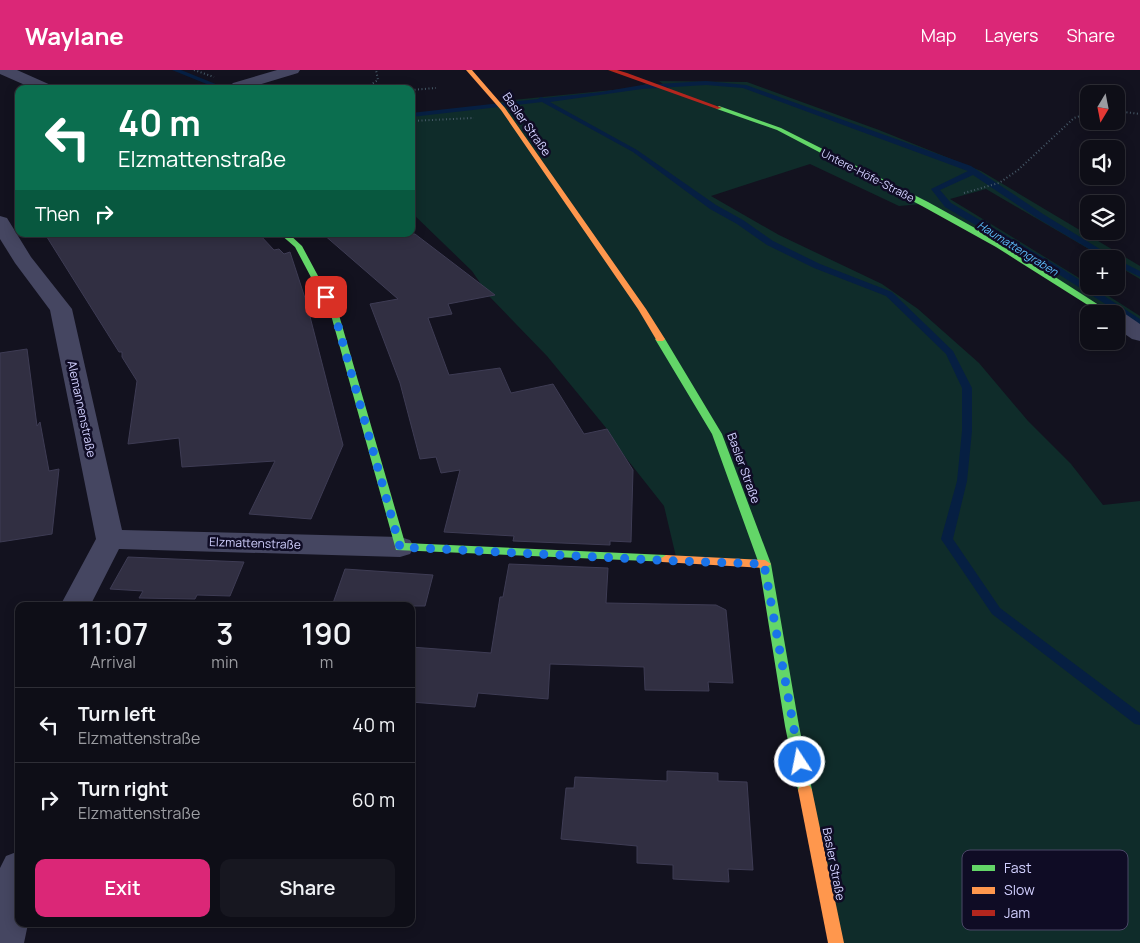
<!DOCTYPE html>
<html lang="en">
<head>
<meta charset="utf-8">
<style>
  :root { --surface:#0e0e17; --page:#171720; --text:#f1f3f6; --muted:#9b9ca1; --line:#2e2e36; --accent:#db2777 }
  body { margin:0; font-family:Manrope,sans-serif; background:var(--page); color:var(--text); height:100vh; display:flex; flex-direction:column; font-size:19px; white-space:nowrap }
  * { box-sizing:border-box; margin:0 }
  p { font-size:16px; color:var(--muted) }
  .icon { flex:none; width:28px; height:28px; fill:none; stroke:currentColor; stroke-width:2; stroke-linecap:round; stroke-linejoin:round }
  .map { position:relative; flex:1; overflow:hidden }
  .drawer { position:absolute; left:15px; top:532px; width:400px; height:325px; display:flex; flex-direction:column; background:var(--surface); border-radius:10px; box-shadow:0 2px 12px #0003,0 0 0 1px var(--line) }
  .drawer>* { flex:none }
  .hud { position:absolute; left:15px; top:15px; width:400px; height:152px; border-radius:10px; box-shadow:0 2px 12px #0003,0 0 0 1px var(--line); background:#0b6e4f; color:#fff; overflow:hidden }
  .needle { width:32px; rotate:190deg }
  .fabs { position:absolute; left:1080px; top:15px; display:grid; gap:10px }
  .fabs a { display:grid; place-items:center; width:45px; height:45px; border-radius:10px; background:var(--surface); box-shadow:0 2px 12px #0003,0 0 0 1px var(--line); font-size:25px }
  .pin { position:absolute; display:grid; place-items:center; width:42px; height:42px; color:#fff; margin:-21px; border-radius:10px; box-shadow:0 2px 8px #0006 }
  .me { position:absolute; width:55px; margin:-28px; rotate:349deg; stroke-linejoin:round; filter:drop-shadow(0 0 4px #0008) }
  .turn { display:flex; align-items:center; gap:18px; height:105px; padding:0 20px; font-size:22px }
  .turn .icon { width:65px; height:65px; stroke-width:2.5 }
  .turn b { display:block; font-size:35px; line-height:42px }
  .then { display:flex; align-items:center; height:48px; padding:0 20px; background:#0003; gap:10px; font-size:19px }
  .eta { display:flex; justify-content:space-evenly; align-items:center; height:85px; text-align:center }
  .eta b { font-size:30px; font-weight:600; line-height:35px }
  .button { display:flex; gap:10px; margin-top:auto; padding:10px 20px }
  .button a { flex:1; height:58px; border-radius:10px; background:var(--accent); color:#fff; font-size:20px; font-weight:600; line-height:58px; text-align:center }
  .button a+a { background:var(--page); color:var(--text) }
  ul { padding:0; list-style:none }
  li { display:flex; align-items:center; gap:15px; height:75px; padding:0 20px; border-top:1px solid var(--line) }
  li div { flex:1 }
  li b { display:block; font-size:19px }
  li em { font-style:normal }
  header { display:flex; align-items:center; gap:30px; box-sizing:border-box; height:70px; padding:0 25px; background:var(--accent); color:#fff }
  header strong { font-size:24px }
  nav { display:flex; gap:28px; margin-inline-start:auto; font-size:18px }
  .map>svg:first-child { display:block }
</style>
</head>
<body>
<header>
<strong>Waylane</strong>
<nav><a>Map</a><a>Layers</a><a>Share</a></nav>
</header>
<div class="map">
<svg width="1140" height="873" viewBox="0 0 1140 873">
  <rect width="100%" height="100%" fill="#13121f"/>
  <!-- green -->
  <path fill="#0f2c2a" d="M659 11 747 12 879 60 981 101 1140 196V209L1116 195V189H1106L986 119 950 129 1089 214V216H1093L1140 246V262L1116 244 922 134 899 136 810 94 711 126 779 165 882 214 918 239 979 293 1028 351 1071 394 1103 435 1140 431V873H836L765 494 677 491 664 436 619 379 607 359 547 286 489 226 472 201 411 142V46L493 36 503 31 633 18 646 14 668 18Z"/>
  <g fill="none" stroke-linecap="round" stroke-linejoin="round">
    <!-- stream -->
    <g fill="#061f42" fill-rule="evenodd">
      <path d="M172 0H181L228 19H219Z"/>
      <path d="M706 11 746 15 971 96 1043 144 1116 189 1140 201V207L1116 195V189H1106L1037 148 973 105 940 120 951 133 1061 198 1140 249V256L1055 202 945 137 931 119 968 101 965 100 743 18 706 15 642 19 550 32 637 80 716 135 743 150 773 171 820 194 892 222 953 281 972 318V361L967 411 953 469 1000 538 1140 643V655L1135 654 992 544 941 469 957 411 962 361V318L946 284 886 226 814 198 767 175 737 154 710 139 633 82 542 32 411 47V43L538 29 541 27 544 28 601 22 642 15Z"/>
    </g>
  </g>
  <!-- building -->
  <g fill="#312f42" stroke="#3e3c54">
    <path d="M45 164H259L274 180 279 179 284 184 290 182 306 231 343 375 311 449 249 444 275 391 182 397 179 368 128 374 137 311 122 287V282H119Z"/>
    <path d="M323 164H415L495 225 448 234 452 244 428 248 449 305 500 298 511 323 553 314 584 364 607 359 633 400 631 472 610 471V475L513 471 514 466 444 462 460 400 441 403 436 387 420 389 400 313 370 234 398 229Z"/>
    <path d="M27 279 37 356 40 352 49 401 59 399 52 464 0 472V283Z"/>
    <path d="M128 487 244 492 230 526 197 525 195 529 139 528 143 521 110 519Z"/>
    <path d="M509 494 608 498 606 533 716 535 726 540 733 613 708 612 709 621 645 620 644 597 550 594 548 629 478 623 475 637 411 632V577L491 583 500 527H503Z"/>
    <path d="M345 499 433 505 425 536H332Z"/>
    <path d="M667 701 718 703V711L747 712 753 800 728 799 729 812 673 809V795L637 793V776L561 769 566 718H574L575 707 667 711Z"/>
  </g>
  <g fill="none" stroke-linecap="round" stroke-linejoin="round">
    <!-- path -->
    <g stroke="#465967" stroke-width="2" stroke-dasharray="1 2.5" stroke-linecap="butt">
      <path d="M194 0 214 7"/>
      <path d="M364 19 378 10 376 0"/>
      <path d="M411 20 436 18"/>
      <path d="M1116 41 1140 44"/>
      <path d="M411 51 474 48"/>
      <path d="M964 123 999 113 1018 100 1074 48 1089 43"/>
    </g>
    <!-- street -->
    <g fill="#454661" fill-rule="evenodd">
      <path d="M0 0H17L53 16 56 19H34L0 4Z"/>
      <path d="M277 0H300L298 3 245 19H232L230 16 233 13Z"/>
      <path d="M0 146 7 148 31 187 72 239 122 460 400 467 410 470 414 477 410 484 400 487 119 479 90 536H60L96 469 50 240 15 193 0 169Z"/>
      <path d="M1116 241 1124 243 1140 254V271L1132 269 1116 258V244H1108Z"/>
      <path d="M19 781V854H28L24 873H0V798L6 786Z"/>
    </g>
    <!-- fast -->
    <g fill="#63d668" fill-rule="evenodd">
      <path d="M719 36 781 58 928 132 1002 173 1113 244H1102L996 177 922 136 777 60 717 39 716 38Z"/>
      <path d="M280 164H289L302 176 339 245 405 473 666 485 672 489 670 492 396 480 331 245 295 177Z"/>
      <path d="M660 266 665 269 722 364 771 494 799 656 812 720 810 724 805 726 800 724 798 720 785 656 759 494 712 364 655 269Z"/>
    </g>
    <!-- slow -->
    <g fill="#ff974d" fill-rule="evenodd">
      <path d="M466 0H472L505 38 646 239 665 269 663 271H657L638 239 501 40Z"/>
      <path d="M666 485 765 490 771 494 765 498 662 492 660 489Z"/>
      <path d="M805 714 810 716 812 720 844 873H828L798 720 800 716Z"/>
    </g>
    <!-- jam -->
    <path fill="#b3261e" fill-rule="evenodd" d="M608 0H617L627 3 722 38 717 39Z"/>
  </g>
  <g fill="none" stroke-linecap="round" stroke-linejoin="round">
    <!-- route -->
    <path stroke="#1a73e8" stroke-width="9" stroke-dasharray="0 16.2" d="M326 227 335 245 400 477 677 491 764 494 800 692"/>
  </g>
  <g text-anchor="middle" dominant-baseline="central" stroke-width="5" stroke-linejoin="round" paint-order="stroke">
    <!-- far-street labels -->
    <g font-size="11" fill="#d2d0ff" stroke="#0f0c25">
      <text transform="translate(868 105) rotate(27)">Untere-Höfe-Straße</text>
    </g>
    <!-- far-water labels -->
    <g font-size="11" font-style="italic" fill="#5ebfff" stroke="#0f0c25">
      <text transform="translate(1018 178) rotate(32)">Haumattengraben</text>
    </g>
    <!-- street labels -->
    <g font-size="12" fill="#d2d0ff" stroke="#0f0c25">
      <text transform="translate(527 54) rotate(55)">Basler Straße</text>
      <text transform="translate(82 339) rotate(78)">Alemannenstraße</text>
      <text transform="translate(744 398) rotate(70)">Basler Straße</text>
      <text transform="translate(255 473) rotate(2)">Elzmattenstraße</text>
      <text transform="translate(834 794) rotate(79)">Basler Straße</text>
    </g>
  </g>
  <!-- legend -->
  <rect x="962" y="780" width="166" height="80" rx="8" fill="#0f0c25" stroke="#4a4766" stroke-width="1"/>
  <rect x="972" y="795" width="23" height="6" fill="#63d668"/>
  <rect x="972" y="817" width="23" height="7" fill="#ff974d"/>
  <rect x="972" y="840" width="23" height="6" fill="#b3261e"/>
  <g font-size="14" fill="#d2d0ff">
    <text x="1004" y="803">Fast</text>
    <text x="1004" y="825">Slow</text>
    <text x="1004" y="848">Jam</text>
  </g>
</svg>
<div class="fabs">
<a><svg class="needle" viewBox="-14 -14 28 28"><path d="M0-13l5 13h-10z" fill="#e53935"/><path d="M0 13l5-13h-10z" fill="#9b9ca1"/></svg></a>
<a><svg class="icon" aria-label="sound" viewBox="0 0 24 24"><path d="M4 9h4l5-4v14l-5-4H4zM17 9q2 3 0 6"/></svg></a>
<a><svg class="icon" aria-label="layers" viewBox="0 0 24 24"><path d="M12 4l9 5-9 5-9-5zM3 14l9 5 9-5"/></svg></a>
<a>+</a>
<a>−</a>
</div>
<div class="pin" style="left:326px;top:227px;background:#d93025"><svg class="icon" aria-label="arrive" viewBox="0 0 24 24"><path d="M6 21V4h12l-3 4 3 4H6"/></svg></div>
<svg class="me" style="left:800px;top:692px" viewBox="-20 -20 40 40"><circle r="17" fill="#1a73e8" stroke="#fff" stroke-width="3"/><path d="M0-11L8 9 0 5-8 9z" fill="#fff"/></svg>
<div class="hud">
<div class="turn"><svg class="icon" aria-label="left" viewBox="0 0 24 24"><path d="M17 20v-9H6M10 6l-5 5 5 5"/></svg><div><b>40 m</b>Elzmattenstraße</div></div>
<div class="then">Then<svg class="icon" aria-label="right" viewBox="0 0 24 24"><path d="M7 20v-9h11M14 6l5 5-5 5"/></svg></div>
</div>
<section class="drawer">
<div class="eta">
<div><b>11:07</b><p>Arrival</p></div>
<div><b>3</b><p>min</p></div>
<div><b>190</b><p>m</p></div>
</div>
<ul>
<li><svg class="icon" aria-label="left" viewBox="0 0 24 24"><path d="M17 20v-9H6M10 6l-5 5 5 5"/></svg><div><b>Turn left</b><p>Elzmattenstraße</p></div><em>40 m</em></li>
<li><svg class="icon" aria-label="right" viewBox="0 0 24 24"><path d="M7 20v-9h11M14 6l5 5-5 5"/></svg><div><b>Turn right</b><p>Elzmattenstraße</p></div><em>60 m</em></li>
</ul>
<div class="button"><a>Exit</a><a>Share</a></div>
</section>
</div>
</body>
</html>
